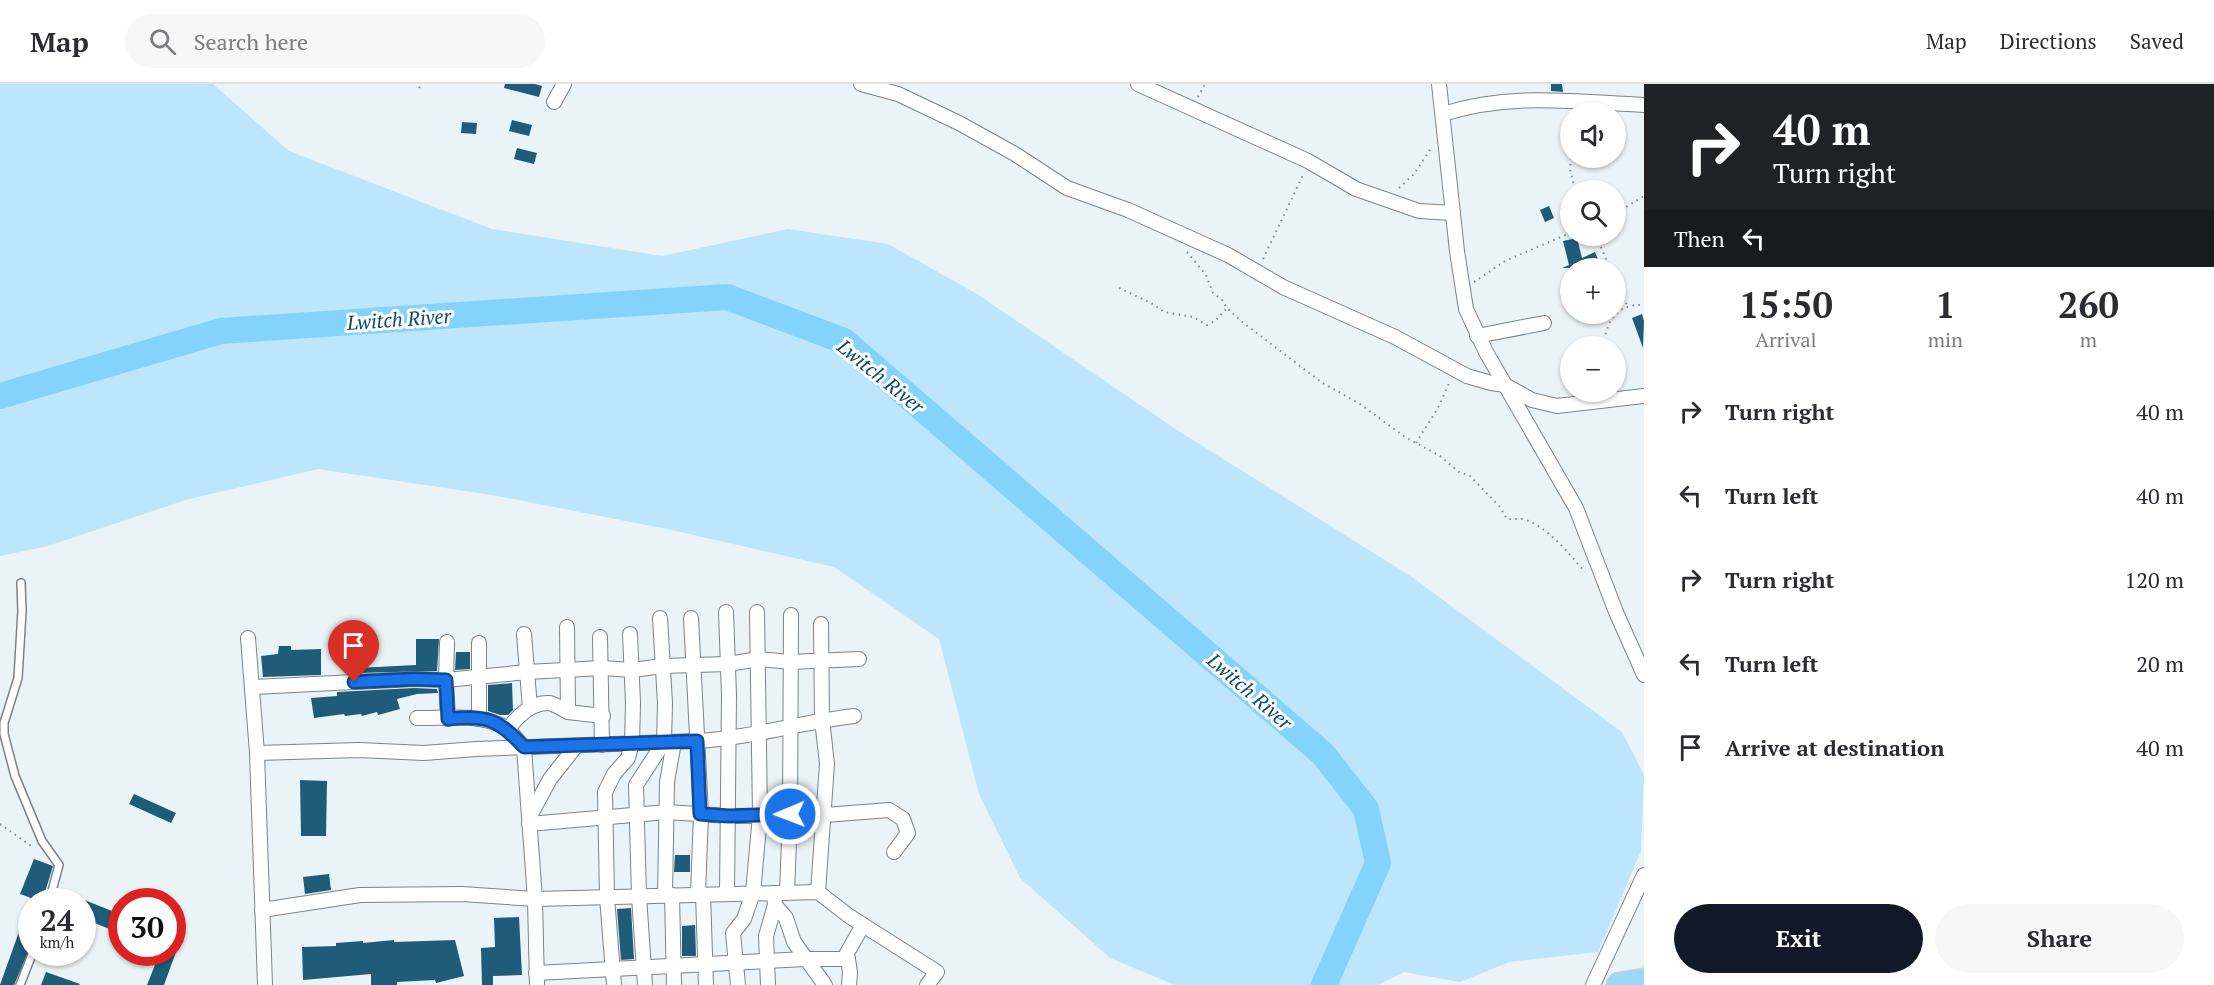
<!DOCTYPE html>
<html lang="en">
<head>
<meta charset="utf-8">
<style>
  :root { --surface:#fff; --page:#f7f7f7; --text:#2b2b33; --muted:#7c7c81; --line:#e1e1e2; --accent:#111827 }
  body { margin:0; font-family:"PT Serif",serif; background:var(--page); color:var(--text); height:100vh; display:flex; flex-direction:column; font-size:22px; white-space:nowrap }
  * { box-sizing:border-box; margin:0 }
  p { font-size:20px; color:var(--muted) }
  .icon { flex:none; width:33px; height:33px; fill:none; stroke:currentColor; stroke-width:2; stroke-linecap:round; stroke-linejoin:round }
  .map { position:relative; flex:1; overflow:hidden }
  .drawer { display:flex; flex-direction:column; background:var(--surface); width:570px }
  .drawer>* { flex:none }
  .hud { background:#202124; color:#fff; overflow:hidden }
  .buttons { position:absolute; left:1560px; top:18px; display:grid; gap:12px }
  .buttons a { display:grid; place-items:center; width:66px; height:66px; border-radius:50%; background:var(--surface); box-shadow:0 2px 4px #0004; font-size:30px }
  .speed { position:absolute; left:18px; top:804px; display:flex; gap:12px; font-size:30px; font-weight:700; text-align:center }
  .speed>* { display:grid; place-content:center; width:78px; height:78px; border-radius:50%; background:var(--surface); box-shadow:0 2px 4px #0004; line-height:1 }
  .speed small { font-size:15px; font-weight:400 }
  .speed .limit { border:9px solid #d22; background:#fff; color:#111 }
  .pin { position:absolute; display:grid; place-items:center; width:51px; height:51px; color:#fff; margin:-62px -26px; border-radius:50% 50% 50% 0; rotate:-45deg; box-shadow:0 0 6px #0007 }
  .pin .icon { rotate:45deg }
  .me { position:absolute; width:66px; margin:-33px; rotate:269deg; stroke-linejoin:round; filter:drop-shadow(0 0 4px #0008) }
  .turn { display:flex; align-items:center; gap:21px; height:126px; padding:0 30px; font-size:27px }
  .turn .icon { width:78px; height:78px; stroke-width:2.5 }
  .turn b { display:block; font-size:42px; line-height:51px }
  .then { display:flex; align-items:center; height:57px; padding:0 30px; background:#0003; gap:12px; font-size:22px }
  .eta { display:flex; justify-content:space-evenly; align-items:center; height:102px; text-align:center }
  .eta b { font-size:36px; font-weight:600; line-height:42px }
  .cta { display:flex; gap:12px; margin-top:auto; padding:12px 30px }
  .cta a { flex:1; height:69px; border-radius:36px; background:var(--accent); color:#fff; font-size:24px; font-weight:600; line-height:69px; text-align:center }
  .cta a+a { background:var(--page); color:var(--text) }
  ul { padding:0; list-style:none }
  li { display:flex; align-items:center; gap:18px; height:84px; padding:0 30px }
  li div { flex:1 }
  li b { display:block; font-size:22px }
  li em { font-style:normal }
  header { display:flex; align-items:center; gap:36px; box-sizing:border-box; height:84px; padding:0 30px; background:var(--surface); border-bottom:2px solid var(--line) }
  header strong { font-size:28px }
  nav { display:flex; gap:33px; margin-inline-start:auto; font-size:21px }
  .search { width:420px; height:54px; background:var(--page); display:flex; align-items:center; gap:15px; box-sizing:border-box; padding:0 21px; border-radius:33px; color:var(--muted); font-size:22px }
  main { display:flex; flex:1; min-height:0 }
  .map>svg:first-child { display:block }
</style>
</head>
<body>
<header>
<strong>Map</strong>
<div class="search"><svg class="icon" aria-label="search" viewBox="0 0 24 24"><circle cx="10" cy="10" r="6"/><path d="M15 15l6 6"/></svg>Search here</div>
<nav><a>Map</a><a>Directions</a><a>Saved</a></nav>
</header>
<main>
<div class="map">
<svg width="1644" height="901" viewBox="0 0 1644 901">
  <rect width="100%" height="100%" fill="#eaf3f8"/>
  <!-- green -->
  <path fill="#bde6fd" d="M0 0H213L289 67 492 145 662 172 788 145 888 160 977 210 1177 346 1412 493 1622 648 1644 691 1641 767 1598 868 1509 878 1460 898 1404 888 1378 901H1175L1110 874 1020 794 979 710 939 555 834 483 667 445 492 411 318 385 189 415 48 462 0 472Z"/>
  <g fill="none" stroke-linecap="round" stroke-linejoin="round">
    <!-- river -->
    <path stroke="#84d3fd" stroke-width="26" d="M0 312 221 247 727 213 844 257 1323 670 1366 725 1378 779 1324 901"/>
  </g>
  <!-- building -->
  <g fill="#1e5c7a">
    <path d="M505 0H535L542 2 539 13 504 4Z"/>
    <path d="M1551 0H1562L1563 8 1551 7Z"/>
    <path d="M512 36 532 41 529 52 509 47Z"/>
    <path d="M462 38 477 39 476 50 461 49Z"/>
    <path d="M517 64 537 69 534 80 514 75Z"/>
    <path d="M1549 122 1554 134 1545 138 1540 126Z"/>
    <path d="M1577 154 1582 174 1595 168 1599 178 1585 184H1562L1569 181 1563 157Z"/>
    <path d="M1642 230 1644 237 1643 264 1632 234Z"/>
    <path d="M416 555H439L437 587 357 589V584L416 581Z"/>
    <path d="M279 562H291V566L321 565V591L263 593 261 572 278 570Z"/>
    <path d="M456 568H470V585L455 586Z"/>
    <path d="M512 599 513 626 508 631H500L488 627V601Z"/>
    <path d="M414 604 437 605 438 609 417 610 397 615 400 625 378 631 377 628 362 632 361 630 345 632 344 630 314 634 311 614 337 612V608Z"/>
    <path d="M300 696 327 697 326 752H301Z"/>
    <path d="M134 710 176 729 171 739 129 720Z"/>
    <path d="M675 771H690V788H674Z"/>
    <path d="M34 775 53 782 42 818H32V860L14 901H0L31 814 20 810Z"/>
    <path d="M329 790 331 806 305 810 303 793Z"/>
    <path d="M82 815 122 831V850L82 834Z"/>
    <path d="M631 824 634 875 621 876 617 825Z"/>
    <path d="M519 833 522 891 493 892V901H482L481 864 495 863 494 834Z"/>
    <path d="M695 841 696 872H682V842Z"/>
    <path d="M394 856V858L455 856 464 892 436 899 435 896 397 898V901H371V890L303 896 302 863 336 862V859L363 857V859Z"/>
    <path d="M160 868H176L164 901H147Z"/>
    <path d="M46 888 80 900 79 901H41Z"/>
  </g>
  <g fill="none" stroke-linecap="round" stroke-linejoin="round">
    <defs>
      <g id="lane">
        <path d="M21 499 22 527 18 594 4 639V650L15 692 42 757 59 781 49 818"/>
        <path d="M20 901 33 868"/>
      </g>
      <g id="street">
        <path d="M861 0 898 10 959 39 1015 70 1067 104 1128 126 1228 171 1283 203 1395 253 1467 292 1491 299 1505 301 1532 316 1557 322 1644 312"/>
        <path d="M1138 0 1308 77 1356 105 1419 127 1453 129"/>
        <path d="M1439 0 1457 167 1466 225 1486 268 1576 424 1616 528 1644 591"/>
        <path d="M554 18 564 0"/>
        <path d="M1443 30C1511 8 1574 18 1644 21"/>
        <path d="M1477 252 1544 239"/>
        <path d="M726 528 729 611 727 810"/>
        <path d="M691 534 701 730 698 810"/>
        <path d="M567 543 568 628 603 632"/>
        <path d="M524 550 530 624"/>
        <path d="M600 553 602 661"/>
        <path d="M248 554 257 669 265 901"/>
        <path d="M447 558 446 596 448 635"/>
        <path d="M479 559V635"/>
        <path d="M252 603 414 595 446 596 527 588 602 584 633 586 662 582 728 580 759 575 790 578 859 575"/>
        <path d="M417 634C444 635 487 628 508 646 514 651 519 658 524 664L535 815 537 901"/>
        <path d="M508 646C516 633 532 618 549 619 555 620 562 625 568 628"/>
        <path d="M257 669 359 666 424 669 476 665 697 657C751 654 801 638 854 632"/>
        <path d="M530 732 550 695 576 662"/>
        <path d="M529 740 667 728 729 732 825 731 889 726 903 735 908 749 894 768"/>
        <path d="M818 808 827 680 822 635 821 540"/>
        <path d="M774 809 775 821 786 834 794 858 825 901"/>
        <path d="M787 809 790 730 791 531"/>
        <path d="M703 810 706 901"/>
        <path d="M665 811 667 698 674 658"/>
        <path d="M672 811 674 901"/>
        <path d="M262 826 360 811 462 810 535 815 818 808 849 832 937 888 927 901"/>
        <path d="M536 889 805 875H848"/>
        <path d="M614 901 607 813 605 708 614 690 628 674 632 659 633 619 630 550"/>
        <path d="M645 901 639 812 636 701 664 658 665 619 660 534"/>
        <path d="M738 901 733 849 744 835 753 809 760 731 757 528"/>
        <path d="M768 901 766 852 775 821"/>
        <path d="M849 901 850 888 847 869 863 841"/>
        <path d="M1593 901 1644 791"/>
      </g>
      <path id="highway" d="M1619 901 1644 897"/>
    </defs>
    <!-- lane casing -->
    <use href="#lane" stroke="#7b8388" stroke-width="10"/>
    <!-- street casing -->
    <use href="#street" stroke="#7b8388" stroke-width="16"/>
    <!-- highway casing -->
    <use href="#highway" stroke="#cfd0d0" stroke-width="27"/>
    <!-- path -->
    <g stroke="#848a8e" stroke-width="2" stroke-dasharray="1.5 4.5" stroke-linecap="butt">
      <path d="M419 4 421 0"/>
      <path d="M1198 13 1205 0"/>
      <path d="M1569 31 1570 48"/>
      <path d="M1571 74 1570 85 1575 106"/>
      <path d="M1399 104 1414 90 1432 63"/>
      <path d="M1616 129 1644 112"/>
      <path d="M1596 152 1610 184"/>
      <path d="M1187 168 1206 191 1213 209 1222 216 1227 224 1241 237 1321 298 1360 320 1405 353 1440 372 1459 388 1470 392 1500 423 1507 435C1512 435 1517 435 1522 435 1546 440 1569 470 1585 488"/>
      <path d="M1263 175 1303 91"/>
      <path d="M1616 197 1627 221"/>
      <path d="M1474 198 1505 177 1570 149"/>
      <path d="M1119 204 1153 220 1164 228 1193 233 1207 241 1215 237 1227 224"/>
      <path d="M1603 262C1607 237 1615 220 1644 221"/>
      <path d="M1416 359 1438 324 1450 297"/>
      <path d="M0 740 34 764"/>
    </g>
    <!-- lane -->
    <use href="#lane" stroke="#fff" stroke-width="7"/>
    <!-- street -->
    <use href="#street" stroke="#fff" stroke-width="14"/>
    <!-- highway -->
    <use href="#highway" stroke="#9dd6f7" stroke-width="24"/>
  </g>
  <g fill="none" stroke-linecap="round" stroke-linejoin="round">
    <defs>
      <path id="route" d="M354 598 414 595 446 596 448 635C487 631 498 635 524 663L697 657 700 730 729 732 790 730"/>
    </defs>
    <!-- route casing -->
    <use href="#route" stroke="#114b97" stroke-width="15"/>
    <!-- route -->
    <use href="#route" stroke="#1a73e8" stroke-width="10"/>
  </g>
  <g text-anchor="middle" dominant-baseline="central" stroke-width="6" stroke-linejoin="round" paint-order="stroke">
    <!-- water labels -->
    <g font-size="20" font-style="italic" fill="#0c4d69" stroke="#fff">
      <text transform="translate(399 235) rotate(-4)">Lwitch River</text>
      <text transform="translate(881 292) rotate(39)">Lwitch River</text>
      <text transform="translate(1250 607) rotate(41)">Lwitch River</text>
    </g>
  </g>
</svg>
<div class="buttons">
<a><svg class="icon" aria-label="sound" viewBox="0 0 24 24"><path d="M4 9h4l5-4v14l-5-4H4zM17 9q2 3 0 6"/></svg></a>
<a><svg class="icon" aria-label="search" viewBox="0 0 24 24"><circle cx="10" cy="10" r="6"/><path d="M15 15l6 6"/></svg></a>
<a>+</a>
<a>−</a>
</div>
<div class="speed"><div>24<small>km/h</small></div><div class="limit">30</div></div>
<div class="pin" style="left:354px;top:598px;background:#d93025"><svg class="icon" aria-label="arrive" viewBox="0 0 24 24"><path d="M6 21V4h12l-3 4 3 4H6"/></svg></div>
<svg class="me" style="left:790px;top:730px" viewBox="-20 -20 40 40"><circle r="17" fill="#1a73e8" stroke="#fff" stroke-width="3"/><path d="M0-11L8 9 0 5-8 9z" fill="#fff"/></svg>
</div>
<section class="drawer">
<div class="hud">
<div class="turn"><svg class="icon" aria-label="right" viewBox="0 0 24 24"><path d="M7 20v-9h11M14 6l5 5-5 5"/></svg><div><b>40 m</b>Turn right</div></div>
<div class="then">Then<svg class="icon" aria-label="left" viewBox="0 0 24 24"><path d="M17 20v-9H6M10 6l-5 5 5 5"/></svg></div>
</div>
<div class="eta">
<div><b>15:50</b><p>Arrival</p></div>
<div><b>1</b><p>min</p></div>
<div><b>260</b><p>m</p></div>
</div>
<ul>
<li><svg class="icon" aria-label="right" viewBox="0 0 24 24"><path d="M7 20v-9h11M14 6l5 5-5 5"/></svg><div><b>Turn right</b></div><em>40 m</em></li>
<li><svg class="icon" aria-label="left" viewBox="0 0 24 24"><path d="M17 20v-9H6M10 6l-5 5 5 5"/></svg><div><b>Turn left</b></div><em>40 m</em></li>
<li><svg class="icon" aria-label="right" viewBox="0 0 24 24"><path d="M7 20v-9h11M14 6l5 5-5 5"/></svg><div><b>Turn right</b></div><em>120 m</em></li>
<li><svg class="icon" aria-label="left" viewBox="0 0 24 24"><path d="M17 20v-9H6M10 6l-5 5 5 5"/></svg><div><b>Turn left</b></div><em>20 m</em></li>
<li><svg class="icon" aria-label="arrive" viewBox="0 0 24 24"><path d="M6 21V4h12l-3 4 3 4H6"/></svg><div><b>Arrive at destination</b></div><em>40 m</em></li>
</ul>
<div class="cta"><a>Exit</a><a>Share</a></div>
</section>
</main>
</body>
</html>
